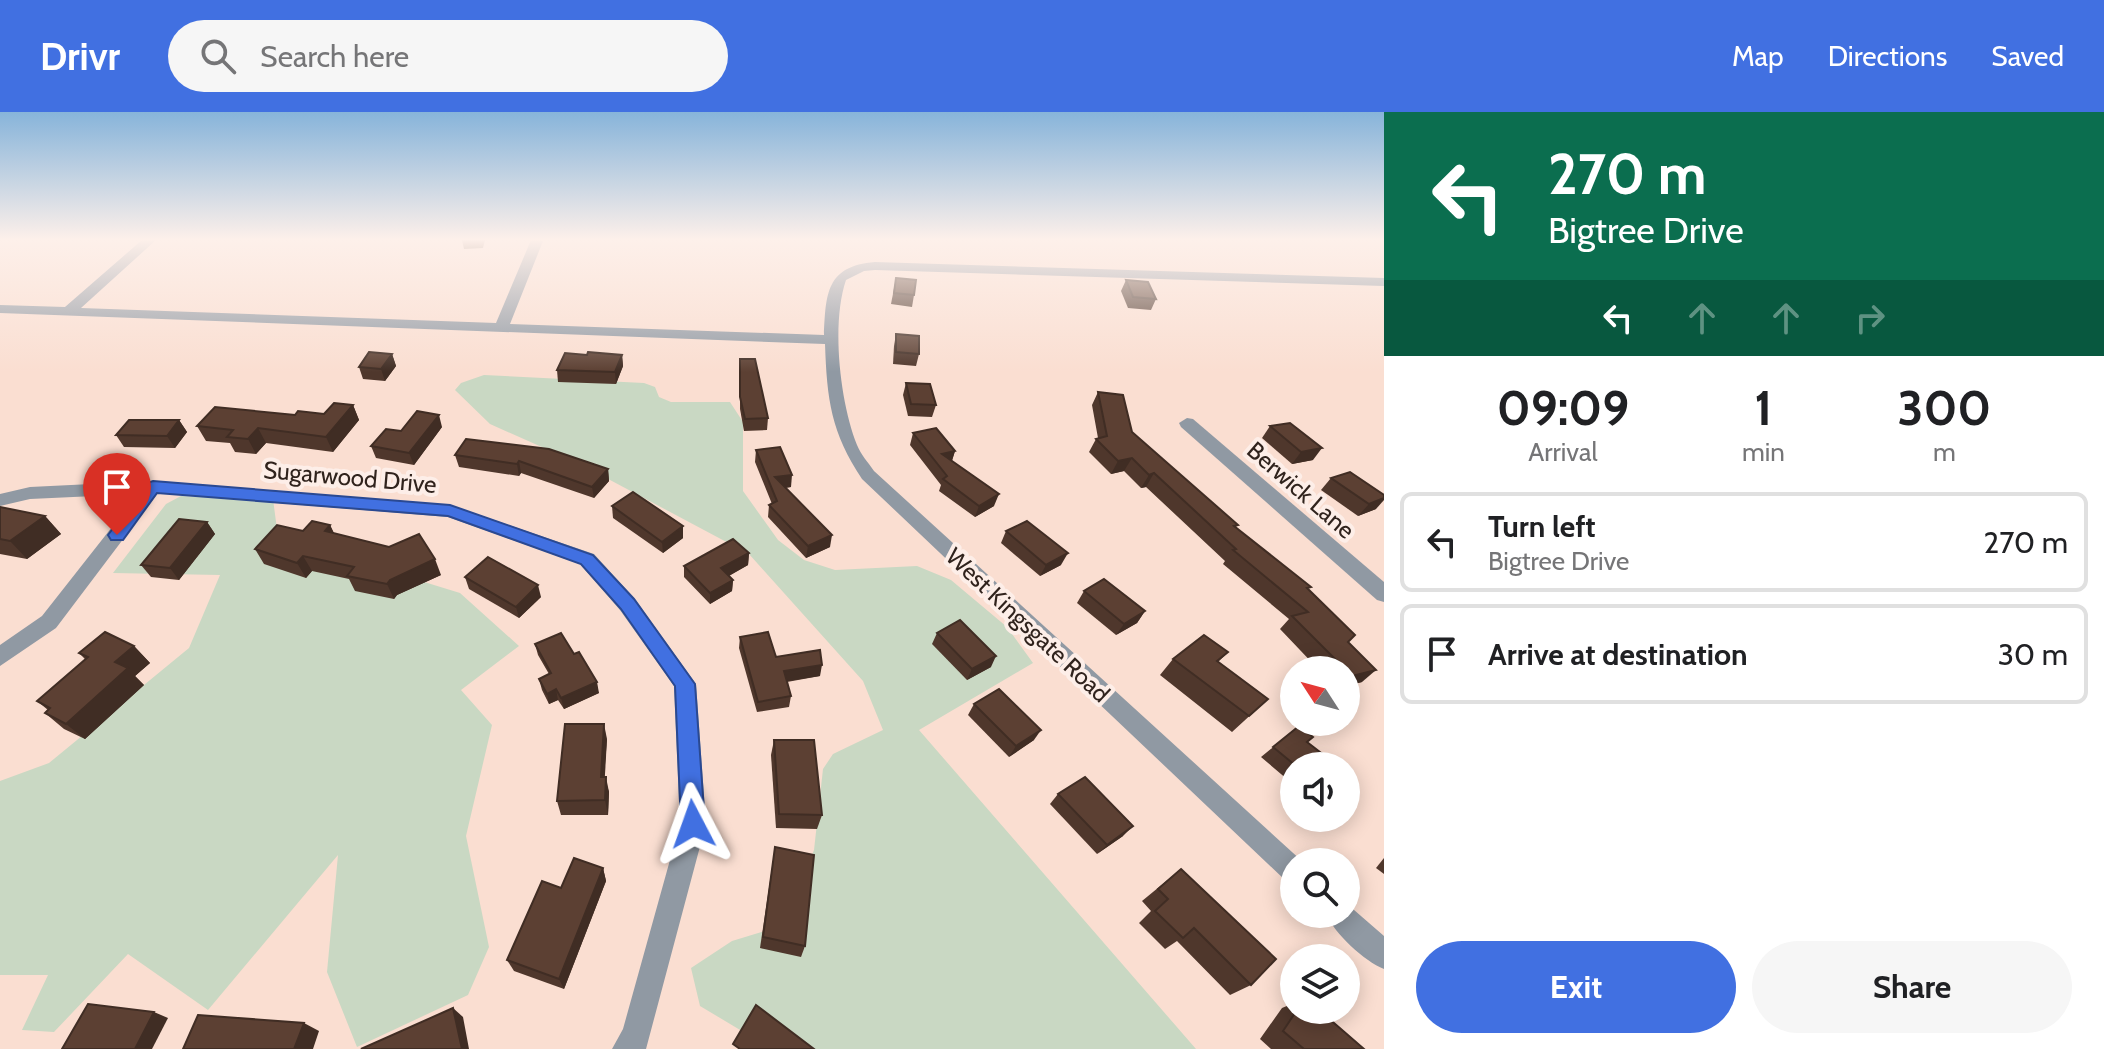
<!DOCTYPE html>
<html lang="en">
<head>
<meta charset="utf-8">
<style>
  :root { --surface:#fff; --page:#f6f6f6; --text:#202124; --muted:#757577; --line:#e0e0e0; --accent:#4170e1 }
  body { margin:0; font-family:Cabin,sans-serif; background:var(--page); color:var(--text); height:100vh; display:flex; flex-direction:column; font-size:30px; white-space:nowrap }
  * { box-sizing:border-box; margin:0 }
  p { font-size:26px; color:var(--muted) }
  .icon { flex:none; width:44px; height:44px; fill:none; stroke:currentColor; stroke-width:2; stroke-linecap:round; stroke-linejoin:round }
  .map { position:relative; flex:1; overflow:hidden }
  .panel { display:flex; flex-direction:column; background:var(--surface); width:720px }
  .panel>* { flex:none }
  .top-card { background:#0b6e4f; color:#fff; overflow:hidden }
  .needle { width:52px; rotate:306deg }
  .tools { position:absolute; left:1280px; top:544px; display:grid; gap:16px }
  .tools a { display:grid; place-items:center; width:80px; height:80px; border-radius:50%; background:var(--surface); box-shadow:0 4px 20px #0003; font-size:40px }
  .pin { position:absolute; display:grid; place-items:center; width:68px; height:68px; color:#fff; margin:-82px -34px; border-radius:50% 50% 50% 0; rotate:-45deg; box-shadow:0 0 8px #0007 }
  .pin .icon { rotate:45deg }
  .me { position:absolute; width:88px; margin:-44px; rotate:356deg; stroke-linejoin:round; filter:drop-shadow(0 0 6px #0008) }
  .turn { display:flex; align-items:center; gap:28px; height:168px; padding:0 32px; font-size:36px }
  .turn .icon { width:104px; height:104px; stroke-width:2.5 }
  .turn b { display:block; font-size:56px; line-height:68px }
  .lanes { display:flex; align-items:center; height:76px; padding:0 32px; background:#0003; justify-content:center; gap:40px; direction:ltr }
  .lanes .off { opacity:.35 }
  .eta { display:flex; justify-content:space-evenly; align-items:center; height:136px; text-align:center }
  .eta b { font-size:48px; font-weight:700; line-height:56px }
  .primary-button { display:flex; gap:16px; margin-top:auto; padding:16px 32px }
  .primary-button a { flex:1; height:92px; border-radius:48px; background:var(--accent); color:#fff; font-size:32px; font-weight:700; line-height:92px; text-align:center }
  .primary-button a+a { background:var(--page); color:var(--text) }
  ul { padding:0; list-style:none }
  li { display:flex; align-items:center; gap:24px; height:100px; margin:0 16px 12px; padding:0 16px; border:4px solid var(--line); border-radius:12px }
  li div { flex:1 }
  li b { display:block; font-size:30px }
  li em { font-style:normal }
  header { display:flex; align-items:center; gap:48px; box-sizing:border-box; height:112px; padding:0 40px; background:var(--accent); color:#fff }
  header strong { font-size:38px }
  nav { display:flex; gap:44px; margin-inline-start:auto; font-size:28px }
  .search { width:560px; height:72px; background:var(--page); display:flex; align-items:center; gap:20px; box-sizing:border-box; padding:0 28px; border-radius:44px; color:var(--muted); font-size:30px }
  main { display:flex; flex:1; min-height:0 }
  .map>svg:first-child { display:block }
</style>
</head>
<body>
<header>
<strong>Drivr</strong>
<div class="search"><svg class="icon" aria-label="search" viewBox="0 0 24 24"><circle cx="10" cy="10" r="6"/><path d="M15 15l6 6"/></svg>Search here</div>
<nav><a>Map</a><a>Directions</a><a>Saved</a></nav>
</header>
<main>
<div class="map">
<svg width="1384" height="937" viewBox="0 0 1384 937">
  <rect width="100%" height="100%" fill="#faded1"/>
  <!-- green -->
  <g fill="#c9d8c3">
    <path d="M484 263 644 271 655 275 659 285 671 290H730L743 310V379L778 428 804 448 835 458 917 454 951 468 1007 515 1033 551 919 618 1196 937H772L700 894 691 856 732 829 785 813 814 738 823 657 833 642 883 618 863 569 749 442 580 352 490 312 455 278 461 271Z"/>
    <path d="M181 384 273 387 278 425 460 481 519 534 461 578 492 613 466 724 489 835 468 883 357 935 327 860 338 743 208 898 128 842 54 920 22 918 48 863H0V669L49 651 189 536 220 463 113 461 166 392Z"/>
  </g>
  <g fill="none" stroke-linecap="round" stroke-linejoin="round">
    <!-- minor -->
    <g fill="#9099a3" fill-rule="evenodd">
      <path d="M142 128H156L81 196 496 211 531 128 543 129 510 212 824 223C826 182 826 154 875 150L1384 166V174L875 158 864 159 846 168C831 212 840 290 857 333 861 343 868 350 874 359L1303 750H1294V772L1285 768 862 367C831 320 827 288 825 232L0 201V193L65 195Z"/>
      <path d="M1187 306 1193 307 1384 470V490L1377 488 1181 315 1179 311Z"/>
      <path d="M153 369 450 393 594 442 634 486 696 572 706 712 646 937H612L623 917 680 712 674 574 620 498 580 452 448 405 158 381 56 516 0 554V533L42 504 138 382 30 387 0 394V382L30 375Z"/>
      <path d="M1346 791 1384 824V857C1364 849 1335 822 1326 802H1346Z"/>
    </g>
  </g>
  <!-- wall -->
  <g fill="#4f372c">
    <path d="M462 128H485L483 136 464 137Z"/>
    <path d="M896 166 914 183 912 195 891 192Z"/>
    <path d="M1126 168 1156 187 1151 198 1128 196 1121 179Z"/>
    <path d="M896 222 919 242 916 254 893 252 894 234Z"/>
    <path d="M392 242 396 254 385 269 363 267 359 255Z"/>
    <path d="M587 243H622L623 254 616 272 558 270 557 258Z"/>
    <path d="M740 247 768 306 767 318 744 319 740 297Z"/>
    <path d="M906 271 936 293 932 305 908 304 903 283Z"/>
    <path d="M1098 280 1132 320 1236 416 1308 478 1348 530 1362 570 1346 574V558H1319L1280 517 1289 507 1223 452 1225 449 1146 375 1141 376 1124 359 1111 362 1089 340 1096 327 1098 326 1092 293Z"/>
    <path d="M353 293 359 308 333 340 266 331 256 342 235 340 230 331 206 329 197 314 295 303 324 302Z"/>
    <path d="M179 308 187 320 175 336 124 335 116 323Z"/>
    <path d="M1270 314 1313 348 1292 352 1262 326Z"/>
    <path d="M442 315 414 353 376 346 371 334 401 319Z"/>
    <path d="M913 321 955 339 952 349 994 394 975 405 939 379 941 373 910 333Z"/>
    <path d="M756 338 791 375 785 376 830 435 806 446 768 405 769 393 772 392 755 350Z"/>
    <path d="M455 343 608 357 609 369 594 386 521 361 519 364 459 355Z"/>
    <path d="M1331 366 1376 397 1358 404 1321 378Z"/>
    <path d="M612 394 683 426 663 441 613 406Z"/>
    <path d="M0 395 45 404 61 422 27 447 0 442Z"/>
    <path d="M207 410 215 422 179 468 151 465 141 453Z"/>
    <path d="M330 413 334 422 441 463 397 483 394 487 355 479 349 467 312 459 306 466 264 452 255 437 303 419Z"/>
    <path d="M1006 419 1061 453 1040 464 1001 431Z"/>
    <path d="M749 441 748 453 729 464 733 468 732 479 710 492 684 465V454Z"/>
    <path d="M465 465 541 485 519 506 469 477Z"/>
    <path d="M1084 479 1145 499 1137 511 1116 523 1077 491Z"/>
    <path d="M937 521 991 555 967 568 932 532Z"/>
    <path d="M740 525 776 545 820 564 787 570 791 584 789 595 757 600 739 536Z"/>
    <path d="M535 532 574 542 599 581 564 597 558 588 549 592 542 578 539 567 549 562 538 543Z"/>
    <path d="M134 534 150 551 135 564 144 573 85 627 64 617 45 601 48 598 37 589 86 548 79 541Z"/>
    <path d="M1228 540 1218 550 1268 587 1232 620 1160 563 1173 547Z"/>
    <path d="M974 592 1034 628 1009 645 968 603Z"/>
    <path d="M1299 614 1307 630 1338 654H1294V673L1261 645Z"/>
    <path d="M607 627 604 665 609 680 608 703H561L557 689Z"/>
    <path d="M774 628 822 703 817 717 776 716 771 643Z"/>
    <path d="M1058 682 1123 724 1097 742 1050 692Z"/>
    <path d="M775 735 805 834 801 845 760 836Z"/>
    <path d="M1384 746V762L1376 756Z"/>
    <path d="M603 756 606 769 564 877 514 859 507 848Z"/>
    <path d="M1181 757 1251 873 1230 883 1177 829 1165 837 1139 811 1151 799 1142 789Z"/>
    <path d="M1294 891V898H1319L1364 937H1271L1260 927 1282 896Z"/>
  </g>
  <!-- shaded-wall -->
  <g fill="#402d24">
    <path d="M392 242 396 254 385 269 381 257Z"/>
    <path d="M622 243 623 254 616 272 615 260Z"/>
    <path d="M353 293 359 308 333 340 326 325Z"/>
    <path d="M439 303 442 315 414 353 409 341Z"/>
    <path d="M179 308 187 320 175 336 167 324Z"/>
    <path d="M258 316 266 331 256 342 248 327Z"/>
    <path d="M1322 336 1313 348 1292 352 1301 340Z"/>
    <path d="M955 339 951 351 938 354 942 342Z"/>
    <path d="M1132 346 1124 359 1111 362 1118 349Z"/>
    <path d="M519 349 521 361 519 364 517 352Z"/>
    <path d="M608 357 609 369 594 386 592 375Z"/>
    <path d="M1154 361 1146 375 1141 376 1149 363Z"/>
    <path d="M792 363 791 375 774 377 775 365Z"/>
    <path d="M999 382 994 394 975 405 979 394Z"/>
    <path d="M1384 386V388L1376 397 1358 404 1369 392Z"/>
    <path d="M45 404 61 422 27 447 10 429Z"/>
    <path d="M207 410 215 422 179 468 170 456Z"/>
    <path d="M330 413 338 429 325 419Z"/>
    <path d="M683 414V426L663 441 662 430Z"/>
    <path d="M832 423 830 435 806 446 808 434Z"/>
    <path d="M749 441 748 453 721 468V456Z"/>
    <path d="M1068 441 1061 453 1040 464 1046 453Z"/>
    <path d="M303 444 312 459 306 466 297 451Z"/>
    <path d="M435 447 441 463 397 483 394 487 387 472 390 468Z"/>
    <path d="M733 468 732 479 710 492V481Z"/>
    <path d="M538 473 541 485 519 506 516 495Z"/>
    <path d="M1145 499 1137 511 1116 523 1124 512Z"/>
    <path d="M134 534 150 551 135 564 144 573 85 627 66 612 115 550Z"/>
    <path d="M996 544 991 555 967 568 972 557Z"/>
    <path d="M822 553 820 564 782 570 784 559Z"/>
    <path d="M1376 558 1362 570 1346 574V569L1352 564Z"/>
    <path d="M597 570 599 581 564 597 561 586Z"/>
    <path d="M556 577 558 588 549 592 547 582Z"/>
    <path d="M604 612 607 627 604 680 601 665Z"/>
    <path d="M1041 618 1034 628 1009 645 1016 634Z"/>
    <path d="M606 665 609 680 608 703 605 688Z"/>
    <path d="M1133 714 1123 724 1097 742 1107 733Z"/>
    <path d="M603 756 606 769 564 877 559 867Z"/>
    <path d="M453 896 463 905 469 937H462Z"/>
    <path d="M154 900 168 906 152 937H135Z"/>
    <path d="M304 911 319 919 313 937H294Z"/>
  </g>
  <!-- building -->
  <g fill="#5c4033" stroke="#402d24" stroke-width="2">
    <path d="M896 166 916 168 914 183 894 181Z"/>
    <path d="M1126 168 1148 170 1156 187 1133 185Z"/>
    <path d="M896 222 919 224V242L896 240Z"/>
    <path d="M369 240 392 242 381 257 359 255Z"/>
    <path d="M588 240 622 243 615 260 557 258 565 241 587 243Z"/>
    <path d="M740 247H755L768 306 745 307 740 285Z"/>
    <path d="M906 271 930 272 936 293 911 292Z"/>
    <path d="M1098 280 1123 283 1132 320 1238 413 1234 414 1311 475 1307 476 1355 523 1348 530 1376 558 1352 564 1292 504 1308 500 1233 438 1236 437 1154 361 1149 363 1132 346 1118 349 1096 327 1107 324Z"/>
    <path d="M334 291 353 293 326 325 258 316 248 327 227 325 233 318 197 314 215 295 295 303 298 299 324 302Z"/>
    <path d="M417 299 439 303 409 341 371 334 386 317 401 319Z"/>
    <path d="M129 308H179L167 324 116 323Z"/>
    <path d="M1290 311 1322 336 1301 340 1270 314Z"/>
    <path d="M936 316 955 339 942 342 999 382 979 394 943 367 947 364 913 321Z"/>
    <path d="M466 327 549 337 608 357 592 375 519 349 517 352 455 343Z"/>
    <path d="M780 335 792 363 775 365 832 423 808 434 769 393 777 389 756 338Z"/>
    <path d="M1350 360 1384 383V386L1369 392 1331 366Z"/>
    <path d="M633 380 683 414 662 430 612 394Z"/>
    <path d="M0 395 45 404 10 429 0 427Z"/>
    <path d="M179 407 207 410 170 456 141 453Z"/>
    <path d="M312 409 330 413 325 419 389 435 419 422 435 447 390 468 387 472 347 464 354 455 303 444 297 451 255 437 277 413 303 419Z"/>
    <path d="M1027 409 1068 441 1046 453 1006 419Z"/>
    <path d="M733 427 749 441 721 456 733 468 710 481 684 454Z"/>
    <path d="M488 445 538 473 516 495 465 465Z"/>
    <path d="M1104 467 1145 499 1124 512 1084 479Z"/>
    <path d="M960 508 996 544 972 557 937 521Z"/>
    <path d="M105 520 134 534 115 550 128 556 66 612 45 601 50 596 37 589 88 545 79 541Z"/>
    <path d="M768 520 776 545 820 538 822 553 784 559 791 584 758 590 740 525Z"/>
    <path d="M561 521 574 542 579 540 597 570 561 586 556 577 547 582 539 567 551 561 535 532Z"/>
    <path d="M1204 523 1228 540 1217 549 1268 587 1249 604 1173 547Z"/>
    <path d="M999 577 1041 618 1016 634 974 592Z"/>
    <path d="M565 612H604L601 665H606L605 688 557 689Z"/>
    <path d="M1299 614 1313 625 1307 630 1338 654H1296L1273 635Z"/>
    <path d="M774 628H814L822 703 779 702Z"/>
    <path d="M1085 665 1133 714 1107 733 1058 682Z"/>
    <path d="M775 735 814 743 805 834 763 825Z"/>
    <path d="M574 746 603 756 559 867 507 848 542 769 561 776Z"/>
    <path d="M1181 757 1276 847 1251 873 1194 816 1183 826 1155 799 1168 787 1158 777Z"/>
    <path d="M88 892 154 900 135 937H62Z"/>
    <path d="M756 893 814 937H740L733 932Z"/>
    <path d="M453 896 462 937H361Z"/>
    <path d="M1297 898H1319L1364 937H1304L1283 919Z"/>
    <path d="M198 903 304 911 294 937H183Z"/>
  </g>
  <!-- sky -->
  <linearGradient id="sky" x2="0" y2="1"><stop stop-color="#87b4da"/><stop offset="0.49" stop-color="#fdf0ea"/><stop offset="1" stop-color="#fdf0ea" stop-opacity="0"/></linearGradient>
  <rect width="1384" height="260" fill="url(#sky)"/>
  <!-- route -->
  <path fill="#4170e1" stroke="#2a4992" stroke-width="2" d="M153 369 450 393 593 443 634 487 695 572 705 712 701 720 693 723 685 720 681 712 675 574 621 497 581 452 448 404 157 381 123 428H111L108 423 147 371Z"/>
  <g text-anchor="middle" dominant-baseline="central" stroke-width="8" stroke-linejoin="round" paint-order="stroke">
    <!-- street labels -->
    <g font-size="24" fill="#30231d" stroke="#fdeee8">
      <text transform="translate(350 365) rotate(5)">Sugarwood Drive</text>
      <text transform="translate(1301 378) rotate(41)">Berwick Lane</text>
      <text transform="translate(1028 513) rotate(43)">West Kingsgate Road</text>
    </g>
  </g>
</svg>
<div class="tools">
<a><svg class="needle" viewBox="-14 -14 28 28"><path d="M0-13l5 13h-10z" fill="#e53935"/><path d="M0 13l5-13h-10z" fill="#757577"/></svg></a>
<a><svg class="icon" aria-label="sound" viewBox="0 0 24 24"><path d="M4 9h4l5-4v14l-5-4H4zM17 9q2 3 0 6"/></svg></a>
<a><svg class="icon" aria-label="search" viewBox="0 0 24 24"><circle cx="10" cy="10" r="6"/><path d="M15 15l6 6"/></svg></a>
<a><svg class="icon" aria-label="layers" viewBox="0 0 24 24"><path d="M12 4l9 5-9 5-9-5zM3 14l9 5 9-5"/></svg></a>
</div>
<div class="pin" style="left:117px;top:423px;background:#d93025"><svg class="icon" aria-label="arrive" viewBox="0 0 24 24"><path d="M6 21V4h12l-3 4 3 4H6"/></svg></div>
<svg class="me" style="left:693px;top:712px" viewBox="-20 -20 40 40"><path d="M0-17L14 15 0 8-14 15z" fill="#4170e1" stroke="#fff" stroke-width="4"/></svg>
</div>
<section class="panel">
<div class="top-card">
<div class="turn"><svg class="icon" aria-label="left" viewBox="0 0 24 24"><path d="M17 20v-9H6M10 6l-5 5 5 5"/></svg><div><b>270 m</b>Bigtree Drive</div></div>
<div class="lanes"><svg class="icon" aria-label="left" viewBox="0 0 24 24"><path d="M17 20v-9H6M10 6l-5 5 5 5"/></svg><svg class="icon off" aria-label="ahead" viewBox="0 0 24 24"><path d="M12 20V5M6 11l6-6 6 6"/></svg><svg class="icon off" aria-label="ahead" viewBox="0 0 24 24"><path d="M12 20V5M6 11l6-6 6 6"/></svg><svg class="icon off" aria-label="right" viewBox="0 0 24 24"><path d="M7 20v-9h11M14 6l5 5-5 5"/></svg></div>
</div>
<div class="eta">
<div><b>09:09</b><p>Arrival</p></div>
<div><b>1</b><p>min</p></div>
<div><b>300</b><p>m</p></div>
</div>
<ul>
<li><svg class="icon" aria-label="left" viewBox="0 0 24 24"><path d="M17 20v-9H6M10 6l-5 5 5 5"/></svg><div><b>Turn left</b><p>Bigtree Drive</p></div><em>270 m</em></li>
<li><svg class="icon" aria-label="arrive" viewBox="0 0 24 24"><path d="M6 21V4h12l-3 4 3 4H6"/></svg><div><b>Arrive at destination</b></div><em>30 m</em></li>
</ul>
<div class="primary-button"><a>Exit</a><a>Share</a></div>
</section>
</main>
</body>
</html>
